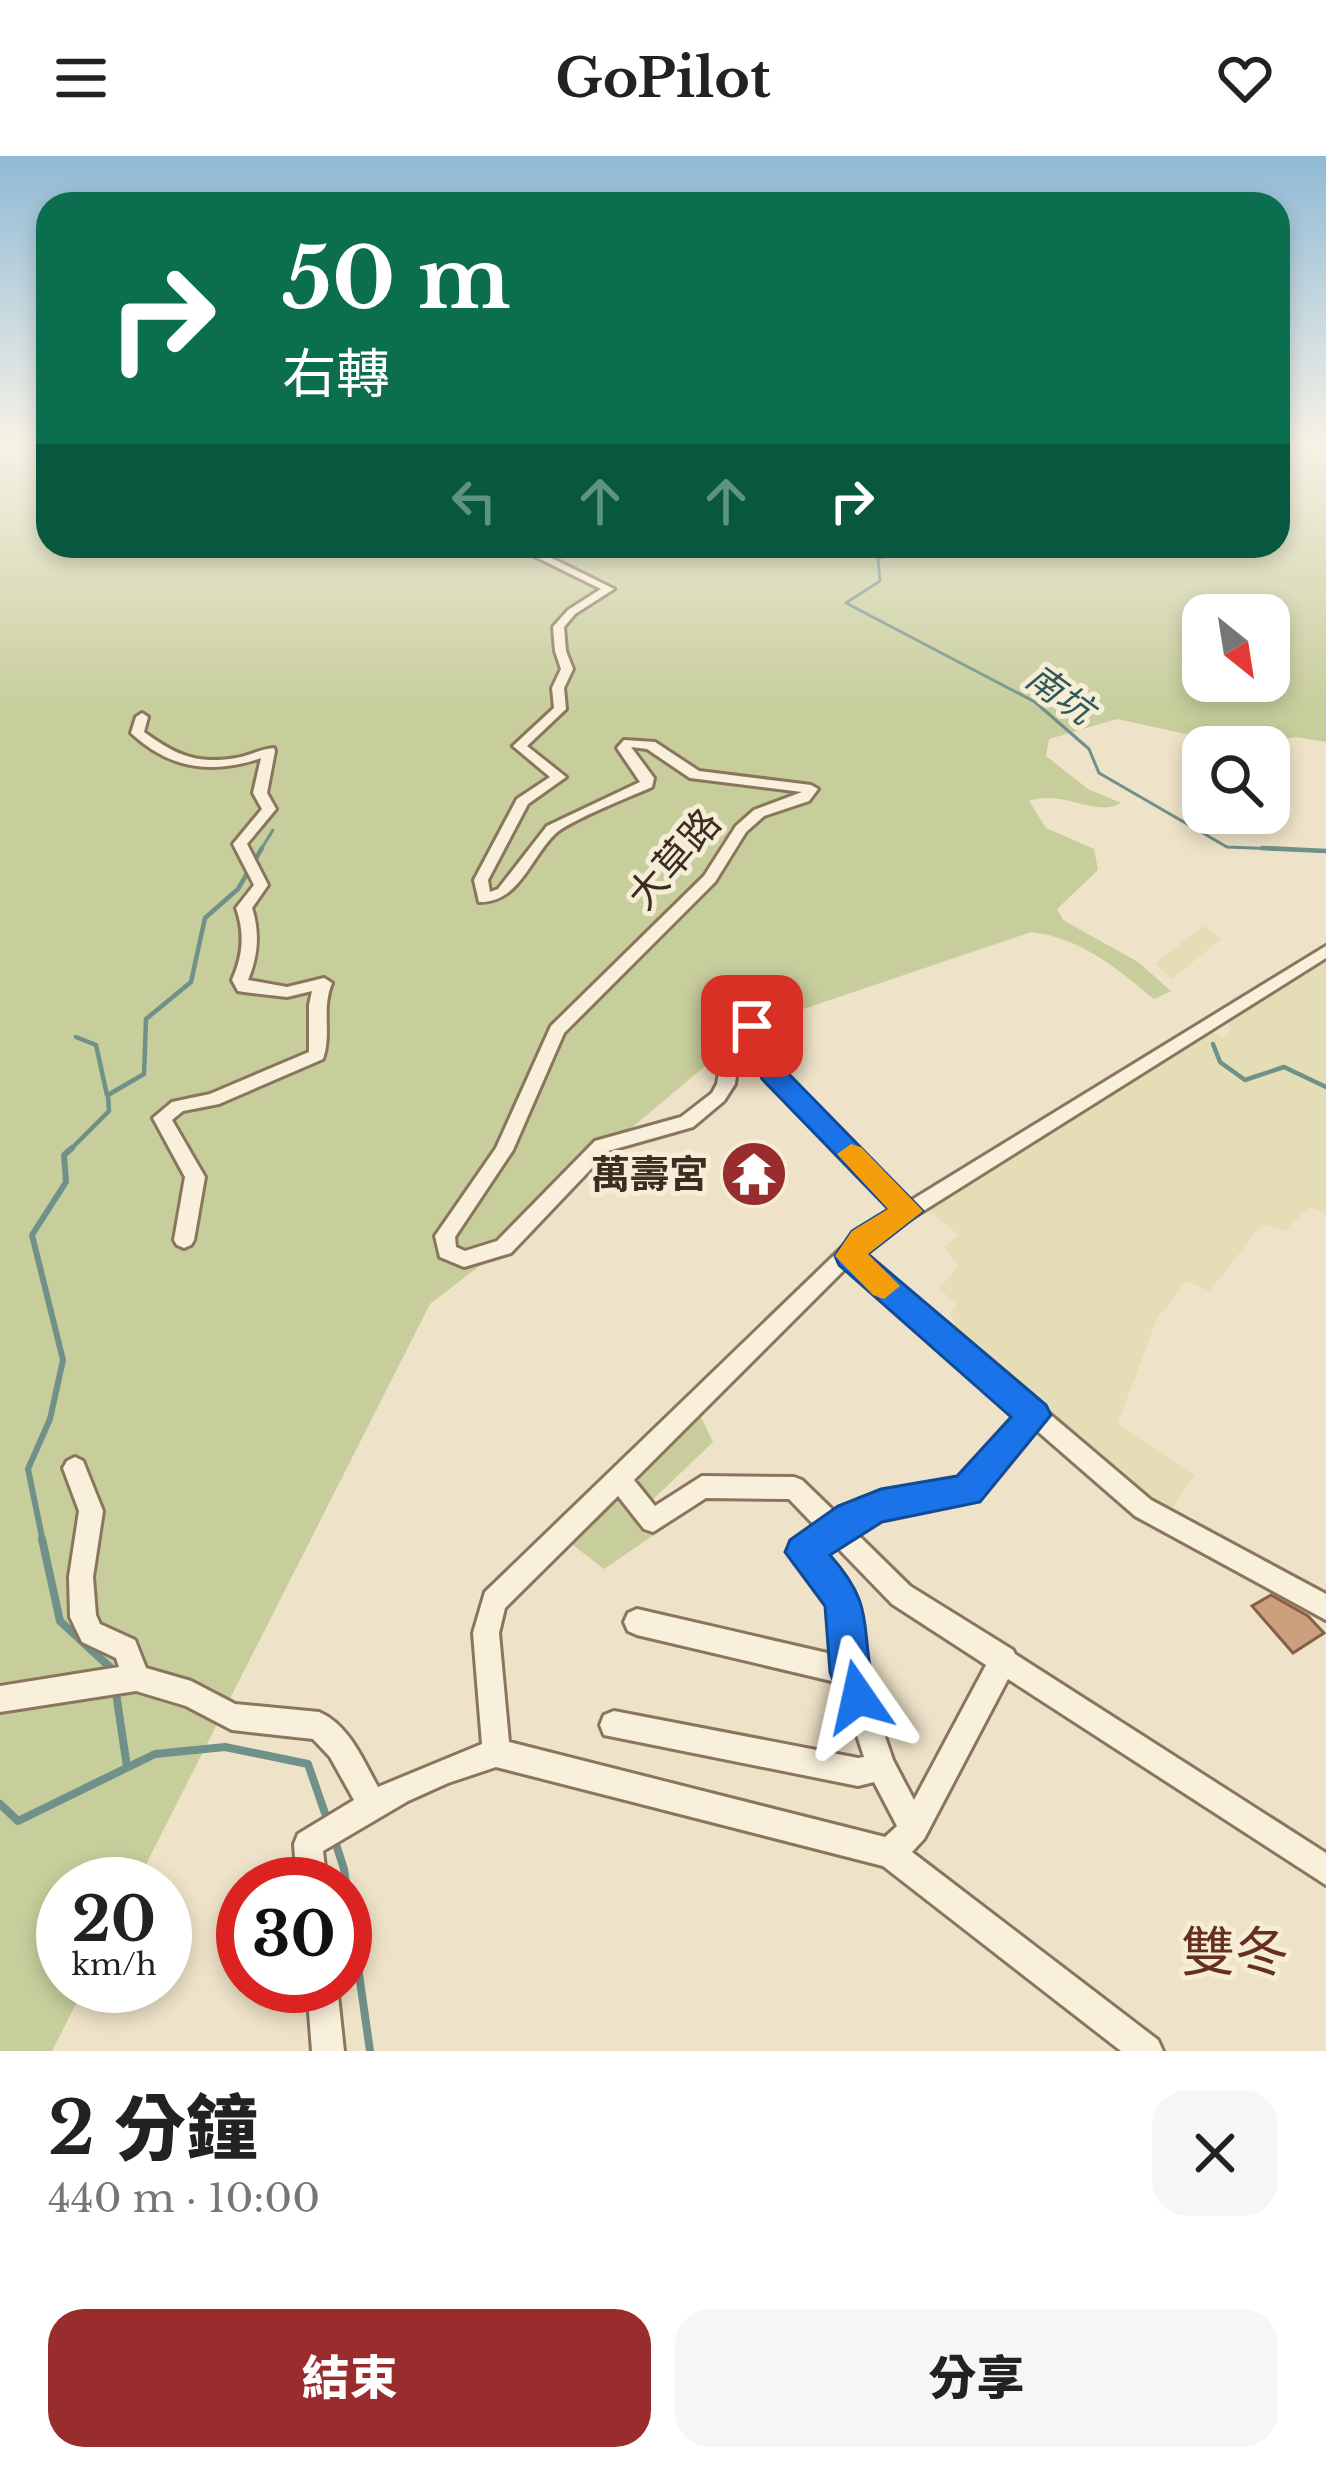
<!DOCTYPE html>
<html lang="zh-TW">
<head>
<meta charset="utf-8">
<style>
  :root { --surface:#fff; --page:#f6f6f6; --text:#222; --muted:#767676; --accent:#992d2d }
  body { margin:0; font-family:"Libre Baskerville","Noto Sans TC",serif; background:var(--page); color:var(--text); height:100vh; display:flex; flex-direction:column; font-size:45px; white-space:nowrap }
  * { box-sizing:border-box; margin:0 }
  p { font-size:39px; color:var(--muted) }
  .icon { flex:none; width:66px; height:66px; fill:none; stroke:currentColor; stroke-width:2; stroke-linecap:round; stroke-linejoin:round }
  .map { position:relative; height:1895px; overflow:hidden }
  .side { display:flex; flex-direction:column; background:var(--surface); flex:1 }
  .side>* { flex:none }
  .hud { position:absolute; left:36px; top:36px; width:1254px; height:366px; border-radius:36px; box-shadow:0 6px 18px #0003; background:#0b6e4f; color:#fff; overflow:hidden }
  .needle { width:78px; rotate:150deg }
  .fabs { position:absolute; left:1182px; top:438px; display:grid; gap:24px }
  .fabs a { display:grid; place-items:center; width:108px; height:108px; border-radius:24px; background:var(--surface); box-shadow:0 6px 18px #0003; font-size:60px }
  .speed { position:absolute; left:36px; top:1701px; display:flex; gap:24px; font-size:60px; font-weight:700; text-align:center }
  .speed>* { display:grid; place-content:center; width:156px; height:156px; border-radius:50%; background:var(--surface); box-shadow:0 6px 18px #0003; line-height:1 }
  .speed small { font-size:30px; font-weight:400 }
  .speed .limit { border:18px solid #d22; background:#fff; color:#111 }
  .pin { position:absolute; display:grid; place-items:center; width:102px; height:102px; color:#fff; margin:-51px; border-radius:24px; box-shadow:0 6px 18px #0006 }
  .me { position:absolute; width:132px; margin:-66px; rotate:349deg; stroke-linejoin:round; filter:drop-shadow(0 0 9px #0008) }
  .turn { display:flex; align-items:center; gap:42px; height:252px; padding:0 48px; font-size:54px }
  .turn .icon { width:156px; height:156px; stroke-width:2.5 }
  .turn b { display:block; font-size:84px; line-height:102px }
  .lanes { display:flex; align-items:center; height:114px; padding:0 48px; background:#0003; justify-content:center; gap:60px; direction:ltr }
  .lanes .off { opacity:.35 }
  .round { display:grid; place-items:center; flex:none; width:126px; height:126px; border-radius:36px; background:var(--page) }
  .overview { display:flex; align-items:center; justify-content:space-between; height:204px; padding:0 48px }
  h1 { font-size:72px; font-weight:800; line-height:90px }
  .primary-button { display:flex; gap:24px; margin-top:auto; padding:24px 48px }
  .primary-button a { flex:1; height:138px; border-radius:36px; background:var(--accent); color:#fff; font-size:48px; font-weight:800; line-height:138px; text-align:center }
  .primary-button a+a { background:var(--page); color:var(--text) }
  header { display:flex; justify-content:space-between; align-items:center; height:156px; padding:0 48px; background:var(--surface); font-size:54px; font-weight:800 }
  .map>svg:first-child { display:block }
</style>
</head>
<body>
<header><svg class="icon" aria-label="menu" viewBox="0 0 24 24"><path d="M4 6h16M4 12h16M4 18h16"/></svg>GoPilot<svg class="icon" aria-label="heart" viewBox="0 0 24 24"><path d="M12 20l-8-8c-3-5 5-10 8-4 3-6 11-1 8 4z"/></svg></header>
<div class="map">
<svg width="1326" height="1895" viewBox="0 0 1326 1895">
  <rect width="100%" height="100%" fill="#eee3c8"/>
  <!-- farmland -->
  <g fill="#e4ddb5">
    <path d="M1203 770 1221 783 1172 823 1155 808Z"/>
    <path d="M1326 800V1057L1309 1051 1284 1075 1262 1068 1210 1135 1186 1125 1157 1163 1118 1267 1195 1319 1169 1356 945 1173 955 1167 951 1157 958 1147 939 1134 958 1109 944 1092 959 1079 924 1050 1210 875 1223 881 1232 872 1227 867Z"/>
  </g>
  <!-- green -->
  <g fill="#c7cd9b" fill-rule="evenodd">
    <path d="M0 290H48V390H1278V290H1326V586L1296 581 1255 589 1223 586 1117 563 1049 583 1046 600 1088 633 1121 647C1096 662 1064 633 1029 645L1046 672 1094 693 1098 714 1057 753 1063 764 1138 806 1171 835 1154 843C1116 812 1082 782 1031 776L753 870 617 984 504 1091 430 1148 136 1728H63V1830H85L52 1895H0ZM1203 459H1269V525H1203Z"/>
    <path d="M695 1249 713 1286 646 1350 667 1370 604 1413 564 1382Z"/>
  </g>
  <g fill="none" stroke-linecap="round" stroke-linejoin="round">
    <!-- stream-far3 -->
    <g stroke="#6f9189" stroke-width="3">
      <path d="M891 390 902 397 878 402 880 425 846 447 1035 546 1089 593 1099 617 1227 691 1326 695"/>
      <path d="M260 695 273 674"/>
    </g>
    <!-- stream-far2 -->
    <g stroke="#6f9189" stroke-width="4.5">
      <path d="M1262 692 1326 695"/>
      <path d="M76 881 96 889 107 939"/>
      <path d="M1213 888 1220 906 1245 924 1284 911 1326 931"/>
      <path d="M69 995 109 955 108 939 144 918 146 863 191 826 205 762 238 733 262 692"/>
    </g>
    <!-- stream-far1 -->
    <path stroke="#6f9189" stroke-width="6" d="M43 1386 28 1313 50 1263 63 1204 32 1079 66 1026 64 999 72 992"/>
    <!-- stream -->
    <g stroke="#6f9189" stroke-width="8">
      <path d="M42 1383 60 1465 113 1514"/>
      <path d="M116 1537 127 1611"/>
      <path d="M0 1648 18 1665 155 1598 225 1591 308 1608 327 1663"/>
      <path d="M335 1685 344 1713 370 1895"/>
    </g>
  </g>
  <!-- building -->
  <path fill="#cc9f7e" stroke="#895f43" stroke-width="3" d="M1271 1439 1308 1460 1324 1477 1293 1497 1252 1450Z"/>
  <g fill="none" stroke-linecap="round" stroke-linejoin="round">
    <defs>
      <g id="minor">
        <path d="M514 390H527L614 433 575 458 564 471 566 495 573 513 564 532 566 553 527 590 566 621 528 648 488 724 490 736 498 733 547 670 640 626 617 592 624 584 655 586 699 615 811 629 818 633 809 645 764 660 746 676 715 726 564 877 513 994 455 1081 456 1091 465 1095 497 1085 595 985 681 961 712 937 717 928 727 871 764 870 779 914 910 1045 1326 790V802L869 1089 861 1098 1151 1344 1326 1438V1464L1135 1360 1035 1273 975 1342 882 1361 853 1374 910 1430 1013 1494 1015 1498 1326 1697V1729L1008 1523 924 1683 912 1696 1158 1884 1163 1895H1121L883 1710 496 1611 448 1627 408 1645 323 1695 327 1728H297L294 1688 298 1678 354 1644 330 1601 313 1583 232 1574 186 1550 136 1535 0 1556V1530L119 1511 116 1502 82 1486 70 1461 69 1421 79 1355 63 1312 67 1305 75 1301 83 1305 103 1355 93 1421 96 1459 100 1468 135 1484 146 1512 191 1525 235 1548 319 1556C349 1569 363 1604 378 1631L482 1588 473 1477 485 1436 855 1079 895 1054 765 920 751 880H741L735 928 724 945 693 971 608 995 511 1097 464 1111 440 1101 435 1080 496 992 551 870 704 720 736 670 754 654 802 636 690 622 647 593 631 591 654 622 652 631C630 641 570 664 555 678 530 702 519 747 479 746L474 724 517 643 550 621 513 590 554 552 552 532 561 513 555 495 553 471 568 454 601 433ZM848 1110 1019 1259 960 1324 881 1339 837 1358 802 1324 794 1321 702 1320 655 1350 634 1324ZM618 1340 644 1373 653 1376 706 1342 789 1343 817 1372 794 1388 791 1396 794 1404 832 1448 836 1499 637 1453 628 1457 624 1466 628 1475 637 1479 840 1527 864 1601 858 1602 614 1555 604 1559 600 1569 604 1579 858 1630 874 1626 897 1670 885 1681 509 1586 499 1477 505 1452ZM834 1388 892 1448 986 1509 914 1644 893 1604 863 1516 857 1443 853 1434 821 1398Z"/>
        <path d="M142 557 148 561 144 576C174 598 196 609 236 602 249 600 260 593 274 592L275 595 267 637 276 653 247 688 268 729 252 752C260 777 258 800 248 824L287 831 324 822 332 827C321 853 332 878 323 903L219 948 183 955 172 964 205 1021 194 1084 191 1089 184 1092 177 1089 174 1084 185 1021 153 962 172 946 210 938 309 896V849L312 835 287 841 244 836 238 835 232 824C243 800 245 777 236 752L254 729 233 688 262 653 253 637 261 602C211 619 170 613 131 577L136 561Z"/>
        <path d="M307 1830H337L344 1895H312Z"/>
      </g>
    </defs>
    <!-- minor casing -->
    <use href="#minor" stroke="#8a755d" stroke-width="6"/>
    <!-- minor -->
    <use href="#minor" fill="#f9f0db" fill-rule="evenodd"/>
  </g>
  <!-- sky -->
  <linearGradient id="sky" x2="0" y2="1"><stop stop-color="#8fbad6"/><stop offset="0.52" stop-color="#f7f2e6"/><stop offset="1" stop-color="#f7f2e6" stop-opacity="0"/></linearGradient>
  <rect width="1326" height="555" fill="url(#sky)"/>
  <!-- route -->
  <path fill="#1a73e8" stroke="#114b97" stroke-width="3" d="M752 861 765 870 783 912 923 1055 868 1098 1046 1249 1051 1259 980 1346 882 1366 830 1399C881 1456 856 1476 878 1541L872 1555 858 1561 844 1555 830 1516 825 1450 785 1396 790 1384 838 1350 881 1333 957 1320 1011 1261 839 1109 835 1100 852 1075 888 1053 762 923 740 870Z"/>
  <!-- slow -->
  <path fill="#f59e0b" d="M851 988 861 991 923 1055 868 1098 900 1130 884 1143 873 1139 835 1100 852 1075 888 1053 837 998Z"/>
  <!-- icons -->
  <defs>
    <symbol id="temple-disc" viewBox="-11 -11 22 22"><circle r="9.5" fill="#992d2d" stroke="#f6edd7"/><path d="M0-6L5-2H3V0L6.5 2.5H4V6H1.5V3h-3V6H-4V2.5H-6.5L-3 0V-2H-5Z" fill="#fff"/></symbol>
  </defs>
  <g fill-rule="evenodd">
    <use href="#temple-disc" x="716" y="980" width="76" height="76"/>
  </g>
  <g text-anchor="middle" dominant-baseline="central" stroke-width="10" stroke-linejoin="round" paint-order="stroke">
    <!-- far-water labels -->
    <g font-size="36" font-style="italic" fill="#305a58" stroke="#f6edd7">
      <text transform="translate(1060 538) rotate(36)">南坑</text>
    </g>
    <!-- street labels -->
    <g font-size="39" fill="#3b2d20" stroke="#f6edd7">
      <text transform="translate(674 703) rotate(-49)">大草路</text>
    </g>
    <!-- poi labels -->
    <g font-size="39" font-weight="bold" fill="#3b2d20" stroke="#f6edd7" text-anchor="end">
      <text x="708" y="1018">萬壽宮</text>
    </g>
    <!-- near-quarter labels -->
    <g font-size="54" fill="#672f20" stroke="#f6edd7">
      <text x="1235" y="1796">雙冬</text>
    </g>
  </g>
</svg>
<div class="fabs">
<a><svg class="needle" viewBox="-14 -14 28 28"><path d="M0-13l5 13h-10z" fill="#e53935"/><path d="M0 13l5-13h-10z" fill="#767676"/></svg></a>
<a><svg class="icon" aria-label="search" viewBox="0 0 24 24"><circle cx="10" cy="10" r="6"/><path d="M15 15l6 6"/></svg></a>
</div>
<div class="speed"><div>20<small>km/h</small></div><div class="limit">30</div></div>
<div class="pin" style="left:752px;top:870px;background:#d93025"><svg class="icon" aria-label="arrive" viewBox="0 0 24 24"><path d="M6 21V4h12l-3 4 3 4H6"/></svg></div>
<svg class="me" style="left:858px;top:1541px" viewBox="-20 -20 40 40"><path d="M0-17L14 15 0 8-14 15z" fill="#1a73e8" stroke="#fff" stroke-width="4"/></svg>
<div class="hud">
<div class="turn"><svg class="icon" aria-label="right" viewBox="0 0 24 24"><path d="M7 20v-9h11M14 6l5 5-5 5"/></svg><div><b>50 m</b>右轉</div></div>
<div class="lanes"><svg class="icon off" aria-label="left" viewBox="0 0 24 24"><path d="M17 20v-9H6M10 6l-5 5 5 5"/></svg><svg class="icon off" aria-label="ahead" viewBox="0 0 24 24"><path d="M12 20V5M6 11l6-6 6 6"/></svg><svg class="icon off" aria-label="ahead" viewBox="0 0 24 24"><path d="M12 20V5M6 11l6-6 6 6"/></svg><svg class="icon" aria-label="right" viewBox="0 0 24 24"><path d="M7 20v-9h11M14 6l5 5-5 5"/></svg></div>
</div>
</div>
<section class="side">
<div class="overview"><div><h1>2 分鐘</h1><p>440 m · 10:00</p></div><a class="round"><svg class="icon" aria-label="close" viewBox="0 0 24 24"><path d="M6 6l12 12M18 6L6 18"/></svg></a></div>
<div class="primary-button"><a>結束</a><a>分享</a></div>
</section>
</body>
</html>
